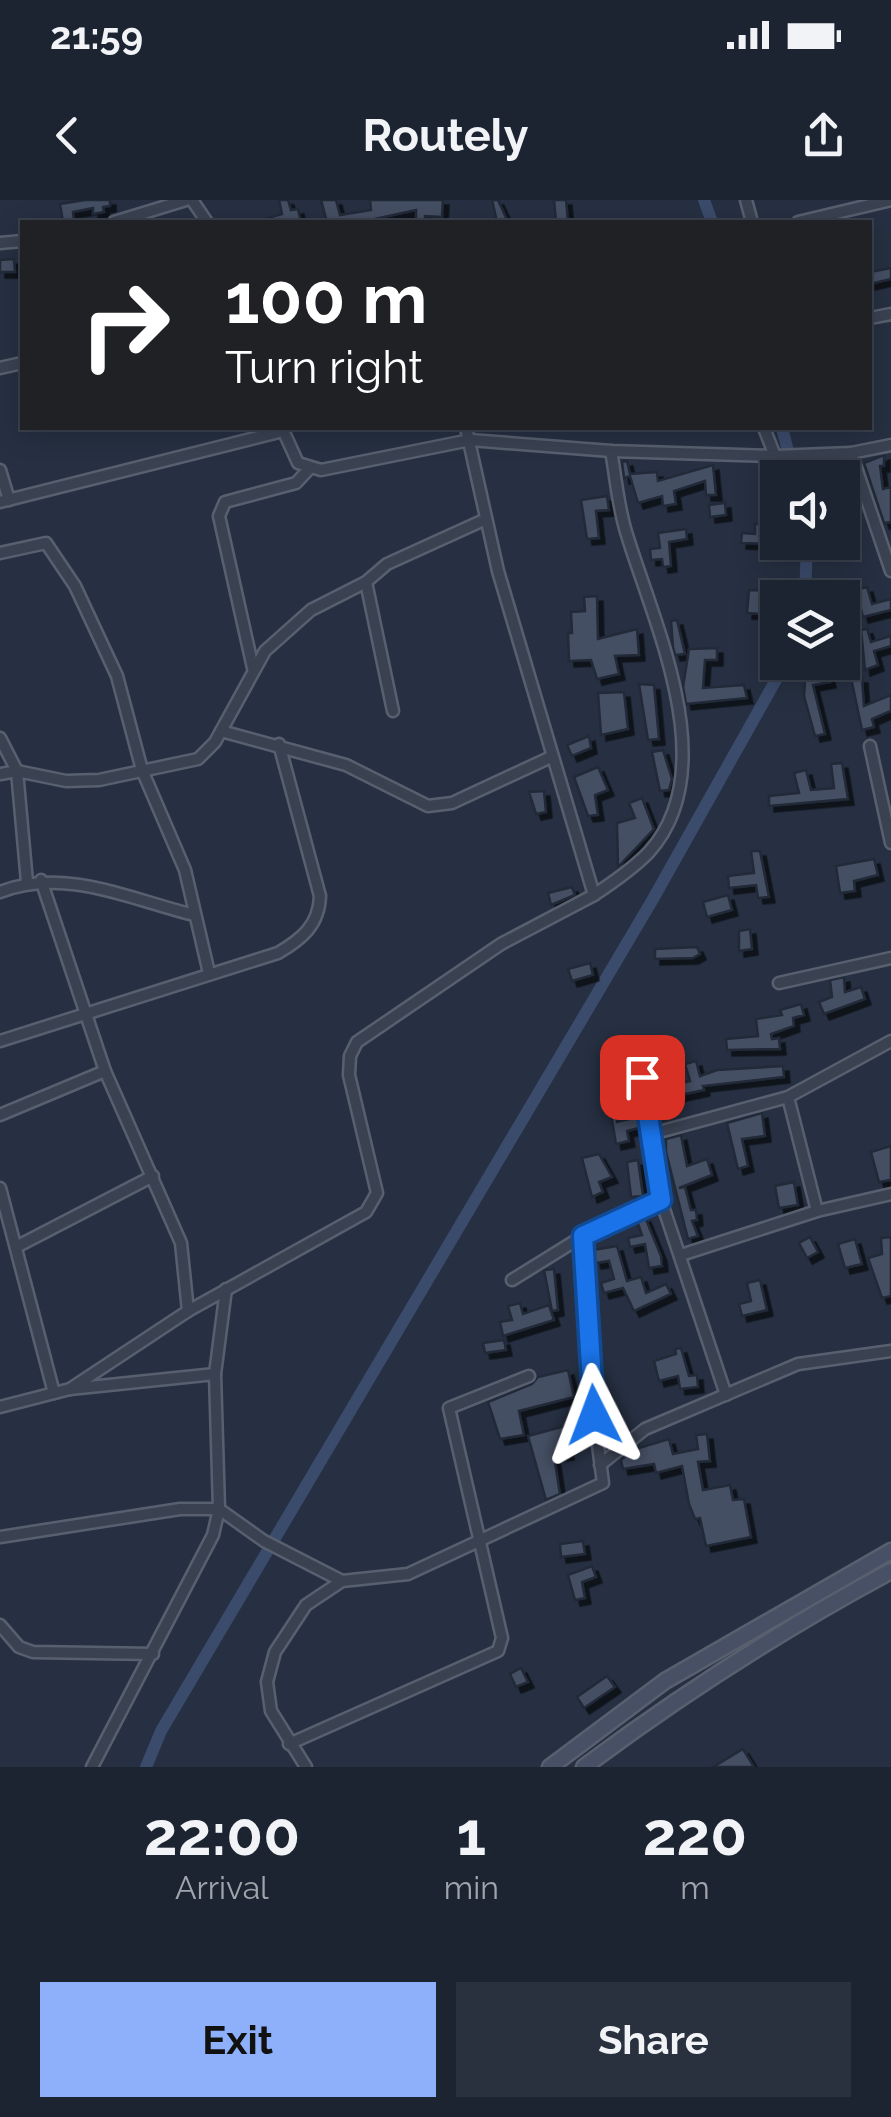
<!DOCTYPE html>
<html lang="en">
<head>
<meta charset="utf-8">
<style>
  :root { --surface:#1c2432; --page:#29303e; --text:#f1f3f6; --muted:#a0a4ac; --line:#3a414d; --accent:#8eaffa }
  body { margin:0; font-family:Raleway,sans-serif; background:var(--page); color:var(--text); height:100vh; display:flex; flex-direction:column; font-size:38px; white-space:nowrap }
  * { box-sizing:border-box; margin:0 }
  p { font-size:32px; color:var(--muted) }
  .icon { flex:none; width:55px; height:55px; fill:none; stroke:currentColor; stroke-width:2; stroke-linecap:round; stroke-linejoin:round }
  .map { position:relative; height:1567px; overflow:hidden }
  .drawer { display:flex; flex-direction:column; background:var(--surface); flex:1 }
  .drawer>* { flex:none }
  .guide { position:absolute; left:20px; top:20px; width:852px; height:210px; border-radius:0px; box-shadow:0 5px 25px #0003,0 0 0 2px var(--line); background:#202124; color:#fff; overflow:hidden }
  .fabs { position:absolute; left:760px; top:260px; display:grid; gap:20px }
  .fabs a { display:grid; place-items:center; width:100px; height:100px; border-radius:0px; background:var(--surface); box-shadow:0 5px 25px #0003,0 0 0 2px var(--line); font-size:50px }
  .pin { position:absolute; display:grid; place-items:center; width:85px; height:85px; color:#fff; margin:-42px; border-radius:20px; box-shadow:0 5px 15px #0006 }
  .me { position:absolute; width:110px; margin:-55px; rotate:357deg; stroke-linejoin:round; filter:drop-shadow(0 0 8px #0008) }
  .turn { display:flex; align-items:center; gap:35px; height:210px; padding:0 40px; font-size:45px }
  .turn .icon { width:130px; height:130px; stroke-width:2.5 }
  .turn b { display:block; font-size:70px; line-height:85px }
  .eta { display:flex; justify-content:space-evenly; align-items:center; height:170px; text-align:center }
  .eta b { font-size:60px; font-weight:700; line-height:70px }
  .action { display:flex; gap:20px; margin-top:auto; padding:20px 40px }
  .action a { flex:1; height:115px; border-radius:0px; background:var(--accent); color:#111; font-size:40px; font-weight:700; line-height:115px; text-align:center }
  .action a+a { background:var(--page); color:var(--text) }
  .status { display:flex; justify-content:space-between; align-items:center; height:70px; padding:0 50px; background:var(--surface); direction:ltr }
  .status svg { height:28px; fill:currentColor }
  header { display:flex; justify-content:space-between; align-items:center; height:130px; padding:0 40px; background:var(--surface); font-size:45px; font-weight:700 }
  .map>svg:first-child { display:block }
</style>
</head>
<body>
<div class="status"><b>21:59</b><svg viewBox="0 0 49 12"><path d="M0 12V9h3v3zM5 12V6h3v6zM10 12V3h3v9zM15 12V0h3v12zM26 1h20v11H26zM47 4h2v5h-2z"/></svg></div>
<header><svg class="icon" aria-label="back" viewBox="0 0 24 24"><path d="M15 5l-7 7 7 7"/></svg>Routely<svg class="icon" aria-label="share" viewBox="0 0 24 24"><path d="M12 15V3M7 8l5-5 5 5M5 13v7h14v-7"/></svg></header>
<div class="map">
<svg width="891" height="1567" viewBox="0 0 891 1567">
  <defs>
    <filter id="shadow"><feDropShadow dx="5.5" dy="5.5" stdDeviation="0" flood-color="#0009"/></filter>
  </defs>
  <rect width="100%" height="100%" fill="#263042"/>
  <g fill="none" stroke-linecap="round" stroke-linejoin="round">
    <!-- canal -->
    <g stroke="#3b4b6b" stroke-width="12">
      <path d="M704 0 712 22"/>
      <path d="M782 228 795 278"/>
      <path d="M805 398 807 342"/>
      <path d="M146 1567 161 1531 653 699 786 462"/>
    </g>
  </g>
  <!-- building -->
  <g fill="#454f64" stroke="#212939" stroke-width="2.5" filter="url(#shadow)">
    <path d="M85 0H110V6L103 7 104 12 93 14V8L73 12 74 22H63L60 4Z"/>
    <path d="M279 0H288L291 10 298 9 301 22H265L264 19 282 14Z"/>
    <path d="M321 0H336L340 15 371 10 370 0H443L442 17 425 16V22H416V10L361 22H327Z"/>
    <path d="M492 0H498L508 22H497Z"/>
    <path d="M554 0H566L568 22H556Z"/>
    <path d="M14 59 15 72H0V60Z"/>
    <path d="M891 68V79L870 84V72Z"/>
    <path d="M884 255V266H880L883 289 891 287V322L884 323 864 263Z"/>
    <path d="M627 261 630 274 657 272 658 281 713 265 716 295H706L705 281 674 291 676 304 663 306 662 296 638 303 630 276 624 278 622 262Z"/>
    <path d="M607 296 609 310 596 311 599 338 587 339 581 300Z"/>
    <path d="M725 303 726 315 710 317 709 305Z"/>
    <path d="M764 310H776V344L741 343 742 333 755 334V324H763Z"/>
    <path d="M686 329 687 339 669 342 671 366 663 367 662 359 651 360 650 349 660 348 658 333Z"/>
    <path d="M867 387 872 404 891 399V410L863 417 856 390Z"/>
    <path d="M749 390 778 391V402L762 401 761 414 747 413Z"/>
    <path d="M597 396 598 439 637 429 639 455 615 456 619 474 597 479 591 460 569 461 568 433H572L571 412 585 411 584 397Z"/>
    <path d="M677 420 685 454 675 455 673 447 671 421Z"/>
    <path d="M867 429 871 442 891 436V446L874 451 878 465 865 470 861 430Z"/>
    <path d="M717 448V460H705L703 488 744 485 747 498 686 504 683 487 689 449Z"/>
    <path d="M806 464 810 476 828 473 830 482 813 485 825 534 815 536 804 496Z"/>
    <path d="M851 478H862L864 506 891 495V511L872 519 874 527 862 530Z"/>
    <path d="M639 484 654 485 659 539 648 540Z"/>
    <path d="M624 492 628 529 601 535 598 493Z"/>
    <path d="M589 536 591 548 572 556 567 545Z"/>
    <path d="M663 550 672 579 669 590 660 591 652 552Z"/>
    <path d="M842 563 848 599 769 606V596L799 593 794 573 806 570 811 590 834 588 831 564Z"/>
    <path d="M598 567 608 590 595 595 598 615 588 616 574 577Z"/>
    <path d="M544 591 546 612 536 614 529 592Z"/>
    <path d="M642 598 654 629 618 667 617 623 635 618 629 603Z"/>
    <path d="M751 651H760L769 697 758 698 756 685 729 688 728 676 754 673Z"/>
    <path d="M874 659 878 675 854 681 855 691 840 693 836 666Z"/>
    <path d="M572 687 575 695 551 705 548 693Z"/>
    <path d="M728 695 732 710 707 717 703 702Z"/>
    <path d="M750 729 752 749 739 751V731Z"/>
    <path d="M697 747 700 754 693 758 655 759V749Z"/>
    <path d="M590 763 593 775 572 781 568 769Z"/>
    <path d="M844 777 845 792 861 787 865 799 824 814 819 802 832 797 830 780Z"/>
    <path d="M801 804 804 815 793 818 794 826 771 834 772 839 779 838 780 849 727 850 726 839 758 836 756 819 782 815 780 810Z"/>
    <path d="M696 861 700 876 717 870 783 866 784 877 703 886 704 890 662 899 659 888 690 881 685 864Z"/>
    <path d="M606 885H615L617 922 638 917 639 928 627 931 629 941 616 944Z"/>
    <path d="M762 913 765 936 742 939 748 966 738 969 727 923Z"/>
    <path d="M681 935 687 966 707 959 712 975 679 988 685 987 691 1010H696L697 1020 692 1021 698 1036 688 1039 666 952V939Z"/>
    <path d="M891 946V980L879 982 871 952Z"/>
    <path d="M599 954 612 977 599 982 603 992 592 997 582 958Z"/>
    <path d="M638 960 643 996 631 997 627 962Z"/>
    <path d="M794 982 798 1005 779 1008 775 986Z"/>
    <path d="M645 1017 661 1056 662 1066 649 1068 645 1044 630 1047 628 1038 642 1035 637 1021Z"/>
    <path d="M810 1037 818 1052 807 1058 799 1043Z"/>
    <path d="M891 1037V1096L882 1098 868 1058 882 1054 881 1038Z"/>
    <path d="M855 1039 862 1064 845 1068 838 1044Z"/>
    <path d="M617 1046 627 1081 641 1077 646 1093 666 1084 671 1094 634 1111 623 1088 604 1093 601 1083 614 1079 609 1061 596 1063 593 1050Z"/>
    <path d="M554 1069 558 1110 552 1111 544 1070Z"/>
    <path d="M760 1080 767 1110 742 1116 739 1104 751 1101 747 1083Z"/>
    <path d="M520 1103 523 1114 549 1105 554 1120 503 1136 500 1122 512 1120 508 1106Z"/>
    <path d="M504 1140 506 1150 485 1153 483 1143Z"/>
    <path d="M681 1148 689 1176 697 1175 698 1187 680 1189 678 1176 659 1181 654 1161 676 1154 675 1149Z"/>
    <path d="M568 1170 574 1197 519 1211 524 1235 500 1239 488 1202 532 1184 538 1177Z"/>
    <path d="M580 1222 582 1232 565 1236 568 1254 554 1256 560 1294 546 1300 528 1236Z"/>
    <path d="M707 1234 710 1261 698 1262 703 1290 730 1285 733 1300 744 1299 751 1337 706 1346 700 1318 695 1319 689 1304 682 1266 656 1273 654 1264 623 1269 621 1260 632 1250 669 1239 673 1254 698 1249 696 1235Z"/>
    <path d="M583 1341 585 1354 561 1357 560 1344Z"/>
    <path d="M592 1366 596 1377 582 1382 585 1398 575 1400 568 1375Z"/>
    <path d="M521 1468 528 1482 516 1487 510 1474Z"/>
    <path d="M607 1476 615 1487 584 1508 577 1497Z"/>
    <path d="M743 1549 754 1567H713Z"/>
  </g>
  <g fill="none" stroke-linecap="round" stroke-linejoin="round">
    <defs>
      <g id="street">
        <path d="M192 0 207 22"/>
        <path d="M746 0 752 22"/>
        <path d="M114 22 186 0"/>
        <path d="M798 22 891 0"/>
        <path d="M0 43 22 41"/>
        <path d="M870 118 891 114"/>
        <path d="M0 168 22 163"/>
        <path d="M282 228 298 263 321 270 470 240 611 251 775 256 851 253 891 245"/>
        <path d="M764 228 775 256"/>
        <path d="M851 253 891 371"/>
        <path d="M0 270 9 300"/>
        <path d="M0 302 283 231"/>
        <path d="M0 353 46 343 75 386 117 476 142 570 185 670 209 773"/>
        <path d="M366 382 393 511"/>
        <path d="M253 468 219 316 225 302 296 283 309 269"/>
        <path d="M221 531 346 565 428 606 452 603 551 557"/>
        <path d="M0 538 17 571 27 682"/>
        <path d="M870 546 891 643"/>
        <path d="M0 574 17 571 66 581 99 580 198 559 215 542 265 451 311 410 366 382 387 364 486 319"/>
        <path d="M0 692C65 667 129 699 194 715"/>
        <path d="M594 695C612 683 634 668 649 652 724 569 654 424 627 335 618 308 616 278 611 251"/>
        <path d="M779 783 891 758"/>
        <path d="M0 841 278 753C302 739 319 725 320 696L279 544"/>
        <path d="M640 848 648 935 661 1000 726 1195"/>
        <path d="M105 871 181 1043 188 1111"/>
        <path d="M788 897 817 1011"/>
        <path d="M0 915 105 871 41 680"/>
        <path d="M648 935 788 897 891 841"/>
        <path d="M0 988 54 1193"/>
        <path d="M16 1047 153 976"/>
        <path d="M681 1055 817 1011 891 994"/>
        <path d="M512 1080 583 1036 661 1000"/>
        <path d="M70 1189 188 1111 366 1012 377 993 349 875 350 856 357 842 501 744 594 695 498 371 466 228"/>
        <path d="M0 1207 70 1189 215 1174"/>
        <path d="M600 1265 645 1229 798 1164 891 1151"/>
        <path d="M0 1337 180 1309H219L264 1341 342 1381"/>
        <path d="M0 1425 19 1447 33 1452 153 1454"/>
        <path d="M289 1544 498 1451 502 1438 449 1208 529 1176"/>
        <path d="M92 1567 213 1335 219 1309 215 1174 226 1089"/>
        <path d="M306 1567 271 1511 267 1482 275 1452 306 1405 342 1381 408 1374 603 1283 594 1215 583 1036"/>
      </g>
      <g id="secondary">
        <path d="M550 1567 665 1481 891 1351"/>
        <path d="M584 1567C682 1494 783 1429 891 1371"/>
      </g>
    </defs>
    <!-- street casing -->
    <use href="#street" stroke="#58606f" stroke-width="15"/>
    <!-- secondary casing -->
    <use href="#secondary" stroke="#58606f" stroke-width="19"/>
    <!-- street -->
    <use href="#street" stroke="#3a4252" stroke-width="10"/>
    <!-- secondary -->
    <use href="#secondary" stroke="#485065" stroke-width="14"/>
  </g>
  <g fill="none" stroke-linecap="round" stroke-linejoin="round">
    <defs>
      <path id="route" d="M594 1215 583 1036 661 1000 642 877"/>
    </defs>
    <!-- route casing -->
    <use href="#route" stroke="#114b97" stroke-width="25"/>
    <!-- route -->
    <use href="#route" stroke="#1a73e8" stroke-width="18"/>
  </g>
</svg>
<div class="fabs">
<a><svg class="icon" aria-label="sound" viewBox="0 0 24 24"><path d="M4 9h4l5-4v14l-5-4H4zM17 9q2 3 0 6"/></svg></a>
<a><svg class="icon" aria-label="layers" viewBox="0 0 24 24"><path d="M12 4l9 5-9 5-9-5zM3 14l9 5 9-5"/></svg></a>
</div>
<div class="pin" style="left:642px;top:877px;background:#d93025"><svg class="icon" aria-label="arrive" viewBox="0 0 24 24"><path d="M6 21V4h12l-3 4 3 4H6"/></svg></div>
<svg class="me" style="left:594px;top:1215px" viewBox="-20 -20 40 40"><path d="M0-17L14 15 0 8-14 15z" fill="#1a73e8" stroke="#fff" stroke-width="4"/></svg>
<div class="guide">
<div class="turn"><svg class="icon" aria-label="right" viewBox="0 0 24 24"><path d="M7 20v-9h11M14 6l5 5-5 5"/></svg><div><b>100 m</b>Turn right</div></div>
</div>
</div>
<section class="drawer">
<div class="eta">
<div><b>22:00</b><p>Arrival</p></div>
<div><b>1</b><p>min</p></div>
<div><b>220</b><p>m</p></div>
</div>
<div class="action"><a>Exit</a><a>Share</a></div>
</section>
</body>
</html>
